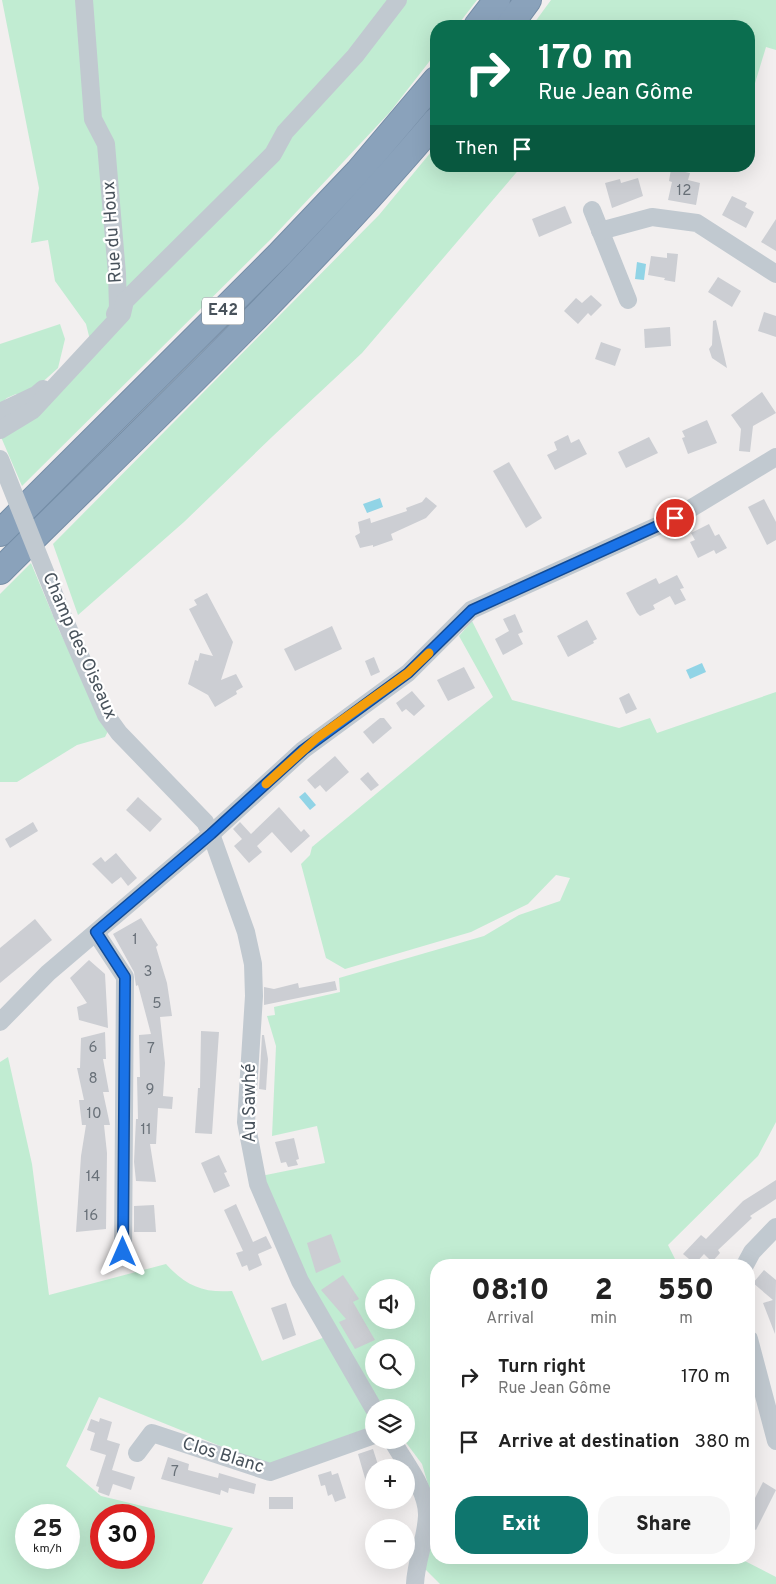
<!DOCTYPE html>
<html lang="en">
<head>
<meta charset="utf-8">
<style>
  :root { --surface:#fff; --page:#f6f6f6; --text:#222; --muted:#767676; --accent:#0f766e }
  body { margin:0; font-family:Overpass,sans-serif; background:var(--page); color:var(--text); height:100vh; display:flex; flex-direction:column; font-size:19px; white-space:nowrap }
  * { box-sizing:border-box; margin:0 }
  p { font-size:16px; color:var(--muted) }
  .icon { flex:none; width:28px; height:28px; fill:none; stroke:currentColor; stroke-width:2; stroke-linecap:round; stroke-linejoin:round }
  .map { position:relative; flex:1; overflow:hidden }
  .panel { position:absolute; left:430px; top:1259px; width:325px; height:305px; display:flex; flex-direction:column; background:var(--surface); border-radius:20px; box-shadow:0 5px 20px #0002 }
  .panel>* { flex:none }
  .top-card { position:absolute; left:430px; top:20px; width:325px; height:152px; border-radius:20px; box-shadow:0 5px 20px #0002; background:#0b6e4f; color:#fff; overflow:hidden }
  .fabs { position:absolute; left:365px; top:1279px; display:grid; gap:10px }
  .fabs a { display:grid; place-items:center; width:50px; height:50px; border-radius:50%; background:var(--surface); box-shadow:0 5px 20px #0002; font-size:25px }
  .speed { position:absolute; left:15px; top:1504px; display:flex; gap:10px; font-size:25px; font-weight:700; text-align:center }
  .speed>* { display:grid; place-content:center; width:65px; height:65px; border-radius:50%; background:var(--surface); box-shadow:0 5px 20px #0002; line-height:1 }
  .speed small { font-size:12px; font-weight:400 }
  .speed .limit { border:8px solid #d22; background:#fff; color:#111 }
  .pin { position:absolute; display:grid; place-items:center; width:42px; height:42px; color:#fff; margin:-21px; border:2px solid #fff; border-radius:50%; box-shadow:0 1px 5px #0007 }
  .me { position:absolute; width:55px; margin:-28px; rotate:0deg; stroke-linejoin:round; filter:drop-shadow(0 0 4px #0008) }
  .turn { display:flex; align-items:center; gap:18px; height:105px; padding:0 25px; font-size:22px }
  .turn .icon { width:65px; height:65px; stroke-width:2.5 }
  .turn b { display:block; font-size:35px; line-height:42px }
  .then { display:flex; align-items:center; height:48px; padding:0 25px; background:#0003; gap:10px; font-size:19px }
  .eta { display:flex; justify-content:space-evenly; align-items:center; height:85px; text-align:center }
  .eta b { font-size:30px; font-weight:800; line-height:35px }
  .cta { display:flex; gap:10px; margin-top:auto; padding:10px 25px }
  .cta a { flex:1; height:58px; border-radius:20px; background:var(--accent); color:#fff; font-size:20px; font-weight:800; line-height:58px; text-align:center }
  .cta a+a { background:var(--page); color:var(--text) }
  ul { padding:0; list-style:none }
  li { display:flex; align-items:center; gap:15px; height:65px; padding:0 25px }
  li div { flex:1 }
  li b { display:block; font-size:19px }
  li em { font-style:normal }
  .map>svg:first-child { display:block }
</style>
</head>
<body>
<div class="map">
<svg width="776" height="1584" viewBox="0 0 776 1584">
  <rect width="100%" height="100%" fill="#f2efef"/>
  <!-- green -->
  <g fill="#c1ecd2" fill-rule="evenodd">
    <path d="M2 0H477L457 26H436V53L390 112 271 239 22 486 1 437 93 352 86 324 55 281 48 240 31 243 39 188Z"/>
    <path d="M551 0H776V50L766 47 749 103V26H532Z"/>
    <path d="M436 146V166H522L362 353 273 436 184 522 78 615 53 544 379 215Z"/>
    <path d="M60 324 65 339 58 368 37 387 24 395 16 394 7 398 0 404V344Z"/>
    <path d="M31 563 59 630 108 731 105 737 77 745 17 782H0V594Z"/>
    <path d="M472 621 512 700 619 728 650 718 657 733 776 692V1122L758 1156 668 1245 678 1265H436V1511L422 1464 404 1440H406V1408L379 1407 303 1284 261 1176 325 1163 317 1126 272 1136 276 1046 267 1016 275 1015 274 1007 340 992 339 978 484 936 519 915 560 901 570 878 556 875 528 904 471 932 345 969 326 958 301 864 310 855 312 847 493 697 459 636ZM374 1288H406V1320H374ZM374 1348H406V1380H374Z"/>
    <path d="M8 1057 32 1164 49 1295 166 1264C186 1286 203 1293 232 1291L262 1361 325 1337 370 1416 364 1431 267 1465 99 1397 66 1466 101 1496 233 1528 202 1584H0V1062ZM26 1515H69V1558H26ZM101 1515H144V1558H101Z"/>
    <path d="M436 1541V1558H739L776 1577V1584H440L420 1564Z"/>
  </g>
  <!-- water -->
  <g fill="#91d4e6">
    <path d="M637 262 646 264 644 280 635 279Z"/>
    <path d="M380 498 383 507 367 513 363 504Z"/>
    <path d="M702 663 706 672 690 679 686 670Z"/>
    <path d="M305 792 316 805 310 810 299 797Z"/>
  </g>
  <!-- building -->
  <g fill="#ccced3">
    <path d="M671 169 690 173 688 180 700 183 696 205 668 200 672 182 669 181Z"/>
    <path d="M638 178 643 196 612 208 605 183 620 179 621 183Z"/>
    <path d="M732 196 747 203 745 207 754 212 746 228 722 215Z"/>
    <path d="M565 206 572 223 539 237 532 219Z"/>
    <path d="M776 219V251L761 242Z"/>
    <path d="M667 253 678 254 675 282 664 280 665 278 648 275 651 256 667 258Z"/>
    <path d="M718 277 741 291 732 307 708 292Z"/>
    <path d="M591 295 602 305 591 316 588 313 578 324 564 311 576 298 582 303Z"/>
    <path d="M764 312 776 316V337L758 331Z"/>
    <path d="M716 320 727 368 712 358 709 349 712 345 713 321Z"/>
    <path d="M670 327 671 346 645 348 644 329Z"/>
    <path d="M601 342 621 349 615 366 595 359Z"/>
    <path d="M762 392 776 413 753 426 750 452 739 451 741 429 731 415Z"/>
    <path d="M707 420 717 443 688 454 682 438 685 437 682 431Z"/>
    <path d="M568 435 571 443 579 439 587 454 555 470 547 455 557 450 554 442Z"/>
    <path d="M649 437 658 453 626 468 618 452Z"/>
    <path d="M509 462 542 518 526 528 493 471Z"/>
    <path d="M426 497 437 506 426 518 391 534 393 540 373 547V545L360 548 355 536 360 533 358 522 370 518 371 523 407 511 406 508 422 502Z"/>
    <path d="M764 499 776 522V540L767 545 748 507Z"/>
    <path d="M709 524 715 536 719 534 727 548 716 554 714 550 698 558 690 542 695 540 691 533Z"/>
    <path d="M677 575 684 588 680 589 686 600 675 605 670 596 653 605 655 609 640 616 637 613 626 593 656 578 659 584Z"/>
    <path d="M207 593 233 642 221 680 236 674 243 687 236 691 237 694 215 707 208 695 188 684 195 660 198 661 200 653 213 656 189 609 197 605 194 600Z"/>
    <path d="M515 614 523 632 518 634 523 644 503 655 495 639 509 631 503 619Z"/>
    <path d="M587 620 597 639 593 641 594 643 568 657 557 636Z"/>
    <path d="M332 626 342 649 295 671 284 649Z"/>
    <path d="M374 657 380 672 371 676 365 661Z"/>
    <path d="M464 667 475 688 448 701 437 680Z"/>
    <path d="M412 691 425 706 414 716 406 709 402 712 396 703Z"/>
    <path d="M629 693 637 709 626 714 619 698Z"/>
    <path d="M380 718H384L392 728 373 744 363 732Z"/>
    <path d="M335 756 349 772 326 792 320 785 315 789 307 780Z"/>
    <path d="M368 772 379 785 371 791 360 779Z"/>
    <path d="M138 797 162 819 150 832 126 810Z"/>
    <path d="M279 807 301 832 304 829 310 836 291 853 272 832 257 846 262 852 249 863 234 846 242 839 233 829 240 822 251 834Z"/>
    <path d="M33 822 38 831 10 848 5 839Z"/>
    <path d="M116 853 137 878 128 886 121 877 112 884 92 864 101 857 105 862Z"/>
    <path d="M141 918 158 945 156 947 167 983 172 1016 160 1017 165 1063 163 1096 173 1097 172 1109 158 1108 156 1144H150L156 1182 136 1181 134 1162 136 1119H138L137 1077H140L139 1035 151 1034 138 985 136 986 134 972 113 934Z"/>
    <path d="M35 919 52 940 0 983V948Z"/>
    <path d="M89 960 105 974 108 1028 79 1020 77 1007 87 1003 70 978Z"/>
    <path d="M335 981 337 990 264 1005V987L274 989 298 983 299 988Z"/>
    <path d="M201 1031 219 1032 212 1134 195 1133 198 1088H200Z"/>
    <path d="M105 1032 106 1059H103L109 1092H103L110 1125H104L107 1153 106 1229 76 1232 81 1156 86 1125H82L79 1100H84L77 1068H80L81 1038Z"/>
    <path d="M262 1035H264L268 1059 266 1090 259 1089Z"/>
    <path d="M294 1138 299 1159 296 1160 298 1165 288 1167 286 1162 281 1163 275 1142Z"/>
    <path d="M219 1155 227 1172 224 1173 230 1186 214 1193 201 1163Z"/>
    <path d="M776 1180V1199L750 1216 752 1218 718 1250 720 1253 712 1262 704 1254 695 1264 683 1254 701 1235 706 1239 743 1201Z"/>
    <path d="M236 1204 253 1242 266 1236 272 1248 258 1254 262 1265 249 1271 247 1265 242 1267 236 1253 243 1251 224 1210Z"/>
    <path d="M154 1205 156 1232H134V1206Z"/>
    <path d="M331 1234 341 1262 316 1273 307 1243Z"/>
    <path d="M764 1270 776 1280 775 1334 763 1303 773 1300 753 1283Z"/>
    <path d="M343 1275 359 1299 353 1302 375 1340 355 1349 339 1322 346 1319 321 1290Z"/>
    <path d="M286 1303 296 1335 283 1340 271 1308Z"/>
    <path d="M100 1418 112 1422 107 1440 120 1444 112 1470 135 1477 131 1490 113 1484 109 1496 98 1492 99 1487 96 1486 106 1455 90 1450 95 1433 87 1430 91 1419 99 1422Z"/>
    <path d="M373 1449 379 1468H374V1499H371L358 1454Z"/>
    <path d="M168 1457 189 1464 188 1470 218 1478 219 1473 256 1484 254 1494 229 1488 228 1493 221 1490 220 1495 161 1479Z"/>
    <path d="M331 1471 332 1475 338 1473 346 1498 335 1502 332 1494 328 1496 325 1485 321 1486 318 1475Z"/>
    <path d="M763 1482 776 1490 756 1530 749 1526V1510Z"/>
    <rect x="269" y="1497" width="24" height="12"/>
  </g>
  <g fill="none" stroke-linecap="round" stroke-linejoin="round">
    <defs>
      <g id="highway">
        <path d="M477 26 497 0"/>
        <path d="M509 26 528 0"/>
        <path d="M0 533 280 254 358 172 436 80"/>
        <path d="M0 571C148 424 301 280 436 121"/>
      </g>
    </defs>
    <!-- highway casing -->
    <use href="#highway" stroke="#758da6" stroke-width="28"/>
    <!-- minor -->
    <g stroke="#c1c9d0" stroke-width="18">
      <path d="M84 0 93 119 106 144 117 274 118 308 115 314"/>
      <path d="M592 210 628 300"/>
      <path d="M600 231 652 217 697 223 776 274"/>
      <path d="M0 412 36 395 43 389"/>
      <path d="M0 430 33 410 122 314 125 301 273 154 285 132 355 56 398 0"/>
      <path d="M62 614 106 715 119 733 205 822 211 834 246 932 253 964 254 996 246 1122 258 1184 300 1281 374 1409"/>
      <path d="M96 933 125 977 123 1252"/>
      <path d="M0 1022 48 973 211 834 303 750 408 673 471 610 675 518 776 457"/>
      <path d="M745 1265 752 1252 776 1227"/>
      <path d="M749 1339 776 1441"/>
      <path d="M392 1440C404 1462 428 1490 427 1516 426 1539 416 1561 415 1584"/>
      <path d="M137 1453 152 1433 270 1472 374 1435"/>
    </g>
    <!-- highway -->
    <use href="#highway" stroke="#8aa2bb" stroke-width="26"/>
    <!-- minor-bridge -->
    <path stroke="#c1c9d0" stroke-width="18" d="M0 459 62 614"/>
  </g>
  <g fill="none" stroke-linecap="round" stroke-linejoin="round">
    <defs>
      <path id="route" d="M123 1252 125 977 96 932 211 834 303 750 408 673 472 610 675 518"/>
    </defs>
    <!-- route casing -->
    <use href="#route" stroke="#114b97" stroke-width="12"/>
    <!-- route -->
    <use href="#route" stroke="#1a73e8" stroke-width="9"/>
    <!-- slow -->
    <path stroke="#f59e0b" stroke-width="9" d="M266 784 317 738 408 673 429 653"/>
  </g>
  <g text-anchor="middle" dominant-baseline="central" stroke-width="4.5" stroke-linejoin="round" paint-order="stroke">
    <!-- number labels -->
    <g font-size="15" fill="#697179">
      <text x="684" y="191">12</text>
      <text x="135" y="940">1</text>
      <text x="148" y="972">3</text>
      <text x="157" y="1004">5</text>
      <text x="93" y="1048">6</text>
      <text x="151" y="1049">7</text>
      <text x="93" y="1079">8</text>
      <text x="150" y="1090">9</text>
      <text x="94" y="1114">10</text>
      <text x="146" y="1130">11</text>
      <text x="93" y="1177">14</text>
      <text x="91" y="1216">16</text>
      <text x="175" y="1472">7</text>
    </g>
    <!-- shield labels -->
    <rect fill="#fff" stroke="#7f868c" stroke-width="1" x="202" y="297.5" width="42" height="27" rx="4"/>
    <g font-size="16" font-weight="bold" fill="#48525b">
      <text x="223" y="311">E42</text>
    </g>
    <!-- street labels -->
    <g font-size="18" fill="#48525b" stroke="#fff">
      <text transform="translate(113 232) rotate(-94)">Rue du Houx</text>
      <text transform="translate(79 646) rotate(66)">Champ des Oiseaux</text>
      <text transform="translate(250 1103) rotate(-90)">Au Sawhé</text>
      <text transform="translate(223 1456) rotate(17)">Clos Blanc</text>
    </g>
  </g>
</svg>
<div class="fabs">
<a><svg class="icon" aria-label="sound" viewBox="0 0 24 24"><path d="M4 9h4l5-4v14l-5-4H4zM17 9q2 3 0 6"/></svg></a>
<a><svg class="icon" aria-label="search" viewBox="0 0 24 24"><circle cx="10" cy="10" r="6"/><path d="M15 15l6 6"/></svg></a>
<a><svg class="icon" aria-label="layers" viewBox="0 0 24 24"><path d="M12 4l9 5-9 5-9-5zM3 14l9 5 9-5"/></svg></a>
<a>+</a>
<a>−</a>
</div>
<div class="speed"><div>25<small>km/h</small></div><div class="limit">30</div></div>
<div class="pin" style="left:675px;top:518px;background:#d93025"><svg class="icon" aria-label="arrive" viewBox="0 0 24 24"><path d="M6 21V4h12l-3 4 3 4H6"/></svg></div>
<svg class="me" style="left:123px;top:1252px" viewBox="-20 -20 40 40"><path d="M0-17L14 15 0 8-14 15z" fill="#1a73e8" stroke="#fff" stroke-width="4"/></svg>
<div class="top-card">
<div class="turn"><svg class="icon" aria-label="right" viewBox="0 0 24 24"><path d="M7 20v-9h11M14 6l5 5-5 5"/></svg><div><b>170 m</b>Rue Jean Gôme</div></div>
<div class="then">Then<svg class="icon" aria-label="arrive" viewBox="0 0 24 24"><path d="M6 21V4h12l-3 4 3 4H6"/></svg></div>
</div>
<section class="panel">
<div class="eta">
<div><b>08:10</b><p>Arrival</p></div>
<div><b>2</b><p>min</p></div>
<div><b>550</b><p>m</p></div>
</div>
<ul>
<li><svg class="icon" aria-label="right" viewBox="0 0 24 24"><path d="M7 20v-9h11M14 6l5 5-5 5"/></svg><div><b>Turn right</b><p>Rue Jean Gôme</p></div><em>170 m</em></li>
<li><svg class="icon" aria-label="arrive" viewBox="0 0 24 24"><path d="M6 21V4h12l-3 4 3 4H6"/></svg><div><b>Arrive at destination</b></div><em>380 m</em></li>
</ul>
<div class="cta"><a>Exit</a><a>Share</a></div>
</section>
</div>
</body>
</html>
